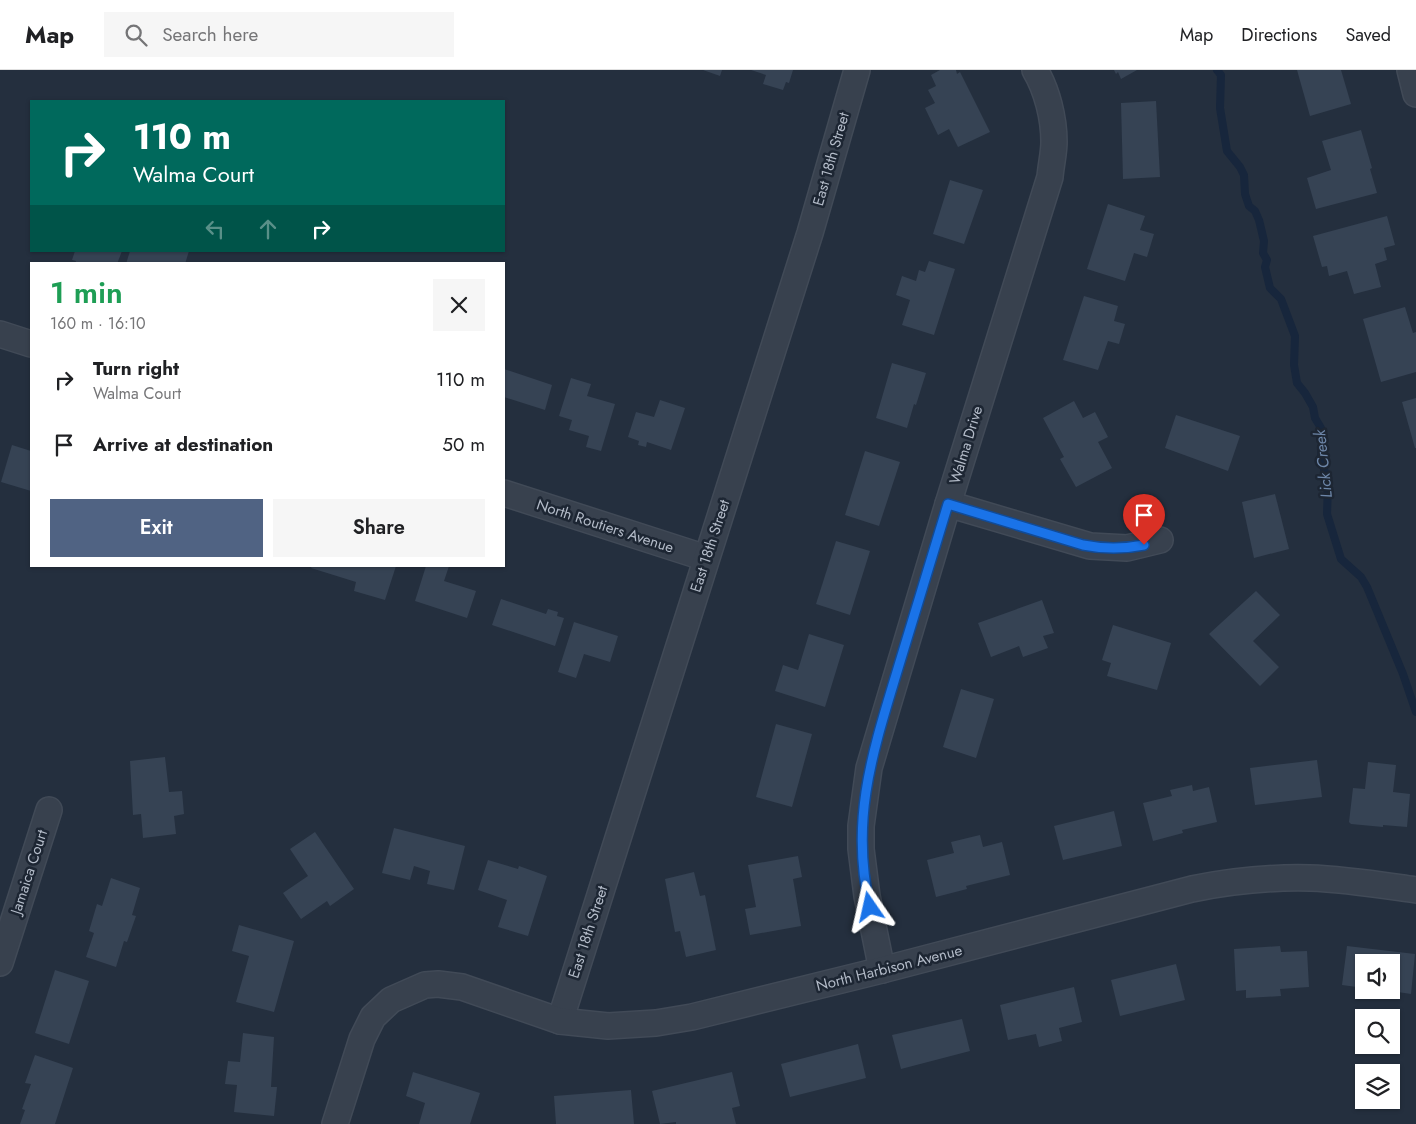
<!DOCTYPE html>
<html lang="en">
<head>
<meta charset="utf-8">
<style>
  :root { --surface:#fff; --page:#f6f6f6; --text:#202124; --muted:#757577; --line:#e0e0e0; --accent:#506383 }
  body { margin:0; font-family:Jost,sans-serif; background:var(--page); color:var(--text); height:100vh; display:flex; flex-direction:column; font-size:19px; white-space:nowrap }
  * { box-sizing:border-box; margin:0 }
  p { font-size:16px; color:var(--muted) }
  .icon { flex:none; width:28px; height:28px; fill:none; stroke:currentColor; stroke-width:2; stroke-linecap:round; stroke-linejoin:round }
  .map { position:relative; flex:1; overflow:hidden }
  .sheet { position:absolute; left:30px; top:192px; width:475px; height:305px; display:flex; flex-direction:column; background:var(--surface); border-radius:0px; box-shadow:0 1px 4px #0004 }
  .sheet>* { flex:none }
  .top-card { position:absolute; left:30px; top:30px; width:475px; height:152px; border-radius:0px; box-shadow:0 1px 4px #0004; background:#00695c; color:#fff; overflow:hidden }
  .controls { position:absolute; left:1355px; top:884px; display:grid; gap:10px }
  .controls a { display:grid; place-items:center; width:45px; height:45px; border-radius:0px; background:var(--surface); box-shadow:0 1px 4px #0004; font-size:25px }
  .pin { position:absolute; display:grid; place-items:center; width:42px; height:42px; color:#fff; margin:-51px -21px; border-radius:50% 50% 50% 0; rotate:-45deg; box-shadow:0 0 5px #0007 }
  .pin .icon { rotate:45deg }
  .me { position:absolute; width:55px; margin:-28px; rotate:349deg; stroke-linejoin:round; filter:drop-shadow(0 0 4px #0008) }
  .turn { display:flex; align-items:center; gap:18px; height:105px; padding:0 20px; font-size:22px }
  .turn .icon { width:65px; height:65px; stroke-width:2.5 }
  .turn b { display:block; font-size:35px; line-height:42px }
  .lanes { display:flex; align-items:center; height:48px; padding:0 20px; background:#0003; justify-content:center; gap:25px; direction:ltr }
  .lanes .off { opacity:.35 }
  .round { display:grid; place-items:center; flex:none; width:52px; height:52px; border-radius:0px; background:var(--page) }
  .summary { display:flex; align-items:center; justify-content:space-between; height:85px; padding:0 20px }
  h1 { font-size:30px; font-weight:600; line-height:38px; color:#1e9e55 }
  .button { display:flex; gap:10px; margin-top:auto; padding:10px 20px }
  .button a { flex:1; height:58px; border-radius:0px; background:var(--accent); color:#fff; font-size:20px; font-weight:600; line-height:58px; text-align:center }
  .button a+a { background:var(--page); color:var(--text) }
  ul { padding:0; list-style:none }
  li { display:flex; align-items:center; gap:15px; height:65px; padding:0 20px }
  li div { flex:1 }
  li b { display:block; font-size:19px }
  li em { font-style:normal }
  header { display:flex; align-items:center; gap:30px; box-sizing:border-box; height:70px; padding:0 25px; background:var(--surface); border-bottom:1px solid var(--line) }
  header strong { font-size:24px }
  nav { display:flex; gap:28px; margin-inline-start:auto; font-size:18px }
  .search { width:350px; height:45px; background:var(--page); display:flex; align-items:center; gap:12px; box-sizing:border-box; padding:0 18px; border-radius:0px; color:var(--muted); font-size:19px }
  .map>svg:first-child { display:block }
</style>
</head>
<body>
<header>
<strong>Map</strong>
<div class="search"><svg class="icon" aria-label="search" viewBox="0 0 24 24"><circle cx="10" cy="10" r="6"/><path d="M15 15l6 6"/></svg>Search here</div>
<nav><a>Map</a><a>Directions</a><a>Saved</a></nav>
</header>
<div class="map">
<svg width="1416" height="1054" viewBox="0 0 1416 1054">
  <rect width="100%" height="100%" fill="#242f3e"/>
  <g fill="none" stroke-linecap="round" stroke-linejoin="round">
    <!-- stream -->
    <path stroke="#17263c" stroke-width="8" d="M1217 0 1221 5 1220 38 1227 81 1240 97 1244 105 1245 124 1249 136 1255 141 1259 150 1264 171 1263 183 1267 190 1265 197 1270 218 1281 229 1295 266 1294 295 1297 313 1305 323 1313 337 1315 348 1321 358 1322 375 1321 387 1328 415 1327 444 1341 489 1361 507 1367 517 1403 604 1416 642"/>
  </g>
  <!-- building -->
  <g fill="#364354">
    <path d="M703 0H722L720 6Z"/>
    <path d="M751 0H793L789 13 786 12 783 20 763 14 766 5Z"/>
    <path d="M940 0H956L957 4 960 2 990 62 958 77 949 59 938 65 925 38 935 33 928 20 936 16 931 5Z"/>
    <path d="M1114 0H1137L1121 9 1118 2 1116 4Z"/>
    <path d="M1297 0H1341L1351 34 1310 46Z"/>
    <path d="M1156 31 1160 107 1123 109 1121 33Z"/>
    <path d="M1361 60 1372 98 1370 99 1377 123 1316 139 1307 108 1331 100 1322 71Z"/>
    <path d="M950 110 983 120 964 174 933 164Z"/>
    <path d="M1108 134 1145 146 1140 160 1154 164 1147 187 1134 183 1125 211 1087 199Z"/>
    <path d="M1387 146 1395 175 1384 178 1387 190 1375 194 1381 217 1354 224 1347 201 1329 206 1327 196 1322 197 1313 166Z"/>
    <path d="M75 181H122L117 194H75L76 191 72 190Z"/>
    <path d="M130 181H189L185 194H126Z"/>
    <path d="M929 191 955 199 934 265 902 255 910 230 896 225 902 206 916 211 919 200 925 202Z"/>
    <path d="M1084 226 1118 236 1114 251 1125 254 1119 274 1108 271 1098 300 1063 290Z"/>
    <path d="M1405 237 1413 263 1416 262V302L1381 312 1363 249Z"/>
    <path d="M892 293 926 303 916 335 914 334 907 358 876 348Z"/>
    <path d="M504 299 552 315 545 340 504 327Z"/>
    <path d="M571 308 591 314 587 326 615 334 601 381 586 377 589 366 569 360 572 350 559 346Z"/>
    <path d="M1416 328V378H1415L1402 332Z"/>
    <path d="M660 330 685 338 671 380 647 372 646 377 638 375 639 371 628 367 636 342 654 347Z"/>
    <path d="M1074 331 1083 348 1095 342 1108 367 1098 372 1112 398 1076 417 1060 389 1064 387 1043 348Z"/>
    <path d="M1176 345 1240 366 1228 401 1165 378Z"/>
    <path d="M12 375 31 381V421L1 412Z"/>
    <path d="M865 381 900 392 879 456 845 445Z"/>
    <path d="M1275 424 1289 479 1254 488 1242 432Z"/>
    <path d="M836 471 870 481 850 545 816 534Z"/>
    <path d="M312 496H396L385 530 354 521 356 512 311 498Z"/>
    <path d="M426 496H449L444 511 476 521 467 548 415 531Z"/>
    <path d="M1256 521 1280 545 1253 571 1279 597 1260 616 1209 564Z"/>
    <path d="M501 529 546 544 548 539 558 542 557 546 564 548 555 576 492 555Z"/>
    <path d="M1042 530 1054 563 1043 566 1048 578 1023 587 1019 576 991 587 978 553Z"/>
    <path d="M574 552 618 566 610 592 584 584 576 608 558 602Z"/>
    <path d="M1113 555 1171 573 1157 620 1107 606 1111 593 1102 590Z"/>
    <path d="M809 564 844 575 825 637 775 621 783 595 798 600Z"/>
    <path d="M961 619 994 629 976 688 943 677Z"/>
    <path d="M776 654 812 664 792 737 756 727Z"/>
    <path d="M165 687 169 722 182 721 184 744 174 746 176 764 143 768 141 744 133 745 130 691Z"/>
    <path d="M1317 690 1322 727 1255 735 1250 698Z"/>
    <path d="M1368 692 1396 695 1393 722 1410 724 1407 757 1383 755V757L1351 754 1349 752 1353 718 1365 719Z"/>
    <path d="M1192 715 1193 721 1209 717 1217 752 1182 760 1183 763 1153 771 1143 733 1172 726 1170 720Z"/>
    <path d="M1114 741 1122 776 1063 790 1054 756Z"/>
    <path d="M394 758 465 776 454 820 427 814 430 801 414 796 410 810 382 803Z"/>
    <path d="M315 762 354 819 330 836 327 831 301 849 283 823 308 806 290 779Z"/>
    <path d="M980 765 983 777 1002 772 1010 805 966 816 967 819 936 827 927 790 954 783 951 772Z"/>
    <path d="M798 786 802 807 793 809 801 856 750 865 745 839 756 837 748 795Z"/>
    <path d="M488 790 518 799 519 796 547 806 528 866 498 857 507 830 478 820Z"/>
    <path d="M694 802 700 826 705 825 716 880 686 887 680 861 675 862 665 809Z"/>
    <path d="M111 808 140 818 132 845 136 846 127 872 124 871 116 897 86 887 94 863 89 861 97 834 102 836Z"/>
    <path d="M239 855 294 871 274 942 236 932 249 886 232 881Z"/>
    <path d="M1280 876 1281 882 1307 881 1309 917 1280 919 1281 926 1246 928V920L1236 921 1234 879Z"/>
    <path d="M1347 876 1415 884 1411 924 1391 921V892H1364V918L1342 915Z"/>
    <path d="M1176 894 1185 930 1120 946 1111 910Z"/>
    <path d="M55 900 89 911 69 974 35 963Z"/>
    <path d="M1074 917 1082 952 1059 958 1062 971 1039 977 1036 964 1008 970 1000 935Z"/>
    <path d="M962 949 970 981 901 999 892 965Z"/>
    <path d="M243 963 274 967 271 1017H277L274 1046 234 1042 237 1015 225 1014 228 991 240 992Z"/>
    <path d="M858 974 866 1008 790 1027 781 994Z"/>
    <path d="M35 985 73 998 55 1054H20L25 1040 22 1039 31 1014 25 1013Z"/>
    <path d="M413 1002 480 1023 470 1054H419L425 1033 406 1026Z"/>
    <path d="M732 1002 740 1036 732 1038 736 1054H676V1052L660 1054 652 1021Z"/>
    <path d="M631 1020 634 1054H556L554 1026Z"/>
  </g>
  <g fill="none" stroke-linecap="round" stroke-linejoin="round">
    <defs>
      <g id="street">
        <path d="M1410 0 1416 24"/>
        <path d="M0 264 31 274"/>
        <path d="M504 423 706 488"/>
        <path d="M948 434 1090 476 1127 478 1160 470"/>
        <path d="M0 893 49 740"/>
        <path d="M882 900 867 826 861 779V756L869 698 948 434 1050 107C1051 95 1054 83 1054 72 1054 48 1047 20 1035 0"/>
        <path d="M560 951 810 163 857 0"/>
        <path d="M335 1054 362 969 373 947 391 930 425 915 438 914 462 917 560 951 608 956 656 953 692 947 882 900 1192 819C1231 811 1270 807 1310 808 1345 809 1381 815 1416 820"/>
      </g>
    </defs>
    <!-- street casing -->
    <use href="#street" stroke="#414a57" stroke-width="28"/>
    <!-- street -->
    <use href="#street" stroke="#38414e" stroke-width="25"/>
  </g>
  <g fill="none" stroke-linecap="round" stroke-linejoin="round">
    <defs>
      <path id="route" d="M870 837C849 749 874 678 899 595 915 541 932 488 948 434L1083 475C1103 479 1124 479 1144 475"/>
    </defs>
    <!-- route casing -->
    <use href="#route" stroke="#114b97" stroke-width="12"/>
    <!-- route -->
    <use href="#route" stroke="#1a73e8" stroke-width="9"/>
  </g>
  <g text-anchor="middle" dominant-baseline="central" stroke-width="5" stroke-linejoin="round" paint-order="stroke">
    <!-- street labels -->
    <g font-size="15" fill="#b4bcc9" stroke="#1d2633">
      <text transform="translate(831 89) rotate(-74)">East 18th Street</text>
      <text transform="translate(966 375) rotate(-73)">Walma Drive</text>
      <text transform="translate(605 456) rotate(18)">North Routiers Avenue</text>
      <text transform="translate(710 476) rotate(-72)">East 18th Street</text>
      <text transform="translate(29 802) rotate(-72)">Jamaica Court</text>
      <text transform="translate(588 862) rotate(-72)">East 18th Street</text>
      <text transform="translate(889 898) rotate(-14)">North Harbison Avenue</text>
    </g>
    <!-- water labels -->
    <g font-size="16" font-style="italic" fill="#6d86a8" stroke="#1d2633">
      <text transform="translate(1323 394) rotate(-96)">Lick Creek</text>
    </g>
  </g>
</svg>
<div class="controls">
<a><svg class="icon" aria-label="sound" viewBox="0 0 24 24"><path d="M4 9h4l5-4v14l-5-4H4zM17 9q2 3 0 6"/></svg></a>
<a><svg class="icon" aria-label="search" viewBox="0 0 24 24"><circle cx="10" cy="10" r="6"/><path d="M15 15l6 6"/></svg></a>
<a><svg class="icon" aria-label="layers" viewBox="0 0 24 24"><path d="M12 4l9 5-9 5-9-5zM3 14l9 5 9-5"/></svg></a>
</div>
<div class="pin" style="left:1144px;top:475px;background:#d93025"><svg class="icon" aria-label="arrive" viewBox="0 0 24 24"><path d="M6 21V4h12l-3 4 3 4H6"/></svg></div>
<svg class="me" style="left:870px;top:837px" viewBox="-20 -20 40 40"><path d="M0-17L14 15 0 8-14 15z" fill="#1a73e8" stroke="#fff" stroke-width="4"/></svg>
<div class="top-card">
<div class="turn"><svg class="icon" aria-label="right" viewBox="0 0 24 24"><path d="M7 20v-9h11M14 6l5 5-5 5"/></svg><div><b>110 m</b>Walma Court</div></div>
<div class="lanes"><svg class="icon off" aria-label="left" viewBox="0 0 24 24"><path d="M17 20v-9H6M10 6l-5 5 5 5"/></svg><svg class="icon off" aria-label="ahead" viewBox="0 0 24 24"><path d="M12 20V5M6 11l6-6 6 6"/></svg><svg class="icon" aria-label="right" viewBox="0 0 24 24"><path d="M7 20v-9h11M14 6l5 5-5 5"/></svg></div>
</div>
<section class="sheet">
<div class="summary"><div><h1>1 min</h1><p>160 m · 16:10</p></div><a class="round"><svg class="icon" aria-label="close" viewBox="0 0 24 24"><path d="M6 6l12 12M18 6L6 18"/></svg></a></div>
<ul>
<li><svg class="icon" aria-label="right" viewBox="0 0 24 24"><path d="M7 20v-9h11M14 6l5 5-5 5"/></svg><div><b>Turn right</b><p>Walma Court</p></div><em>110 m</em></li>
<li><svg class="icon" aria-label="arrive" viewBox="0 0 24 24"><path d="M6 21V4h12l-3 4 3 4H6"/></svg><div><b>Arrive at destination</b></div><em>50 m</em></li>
</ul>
<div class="button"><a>Exit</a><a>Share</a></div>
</section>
</div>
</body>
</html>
